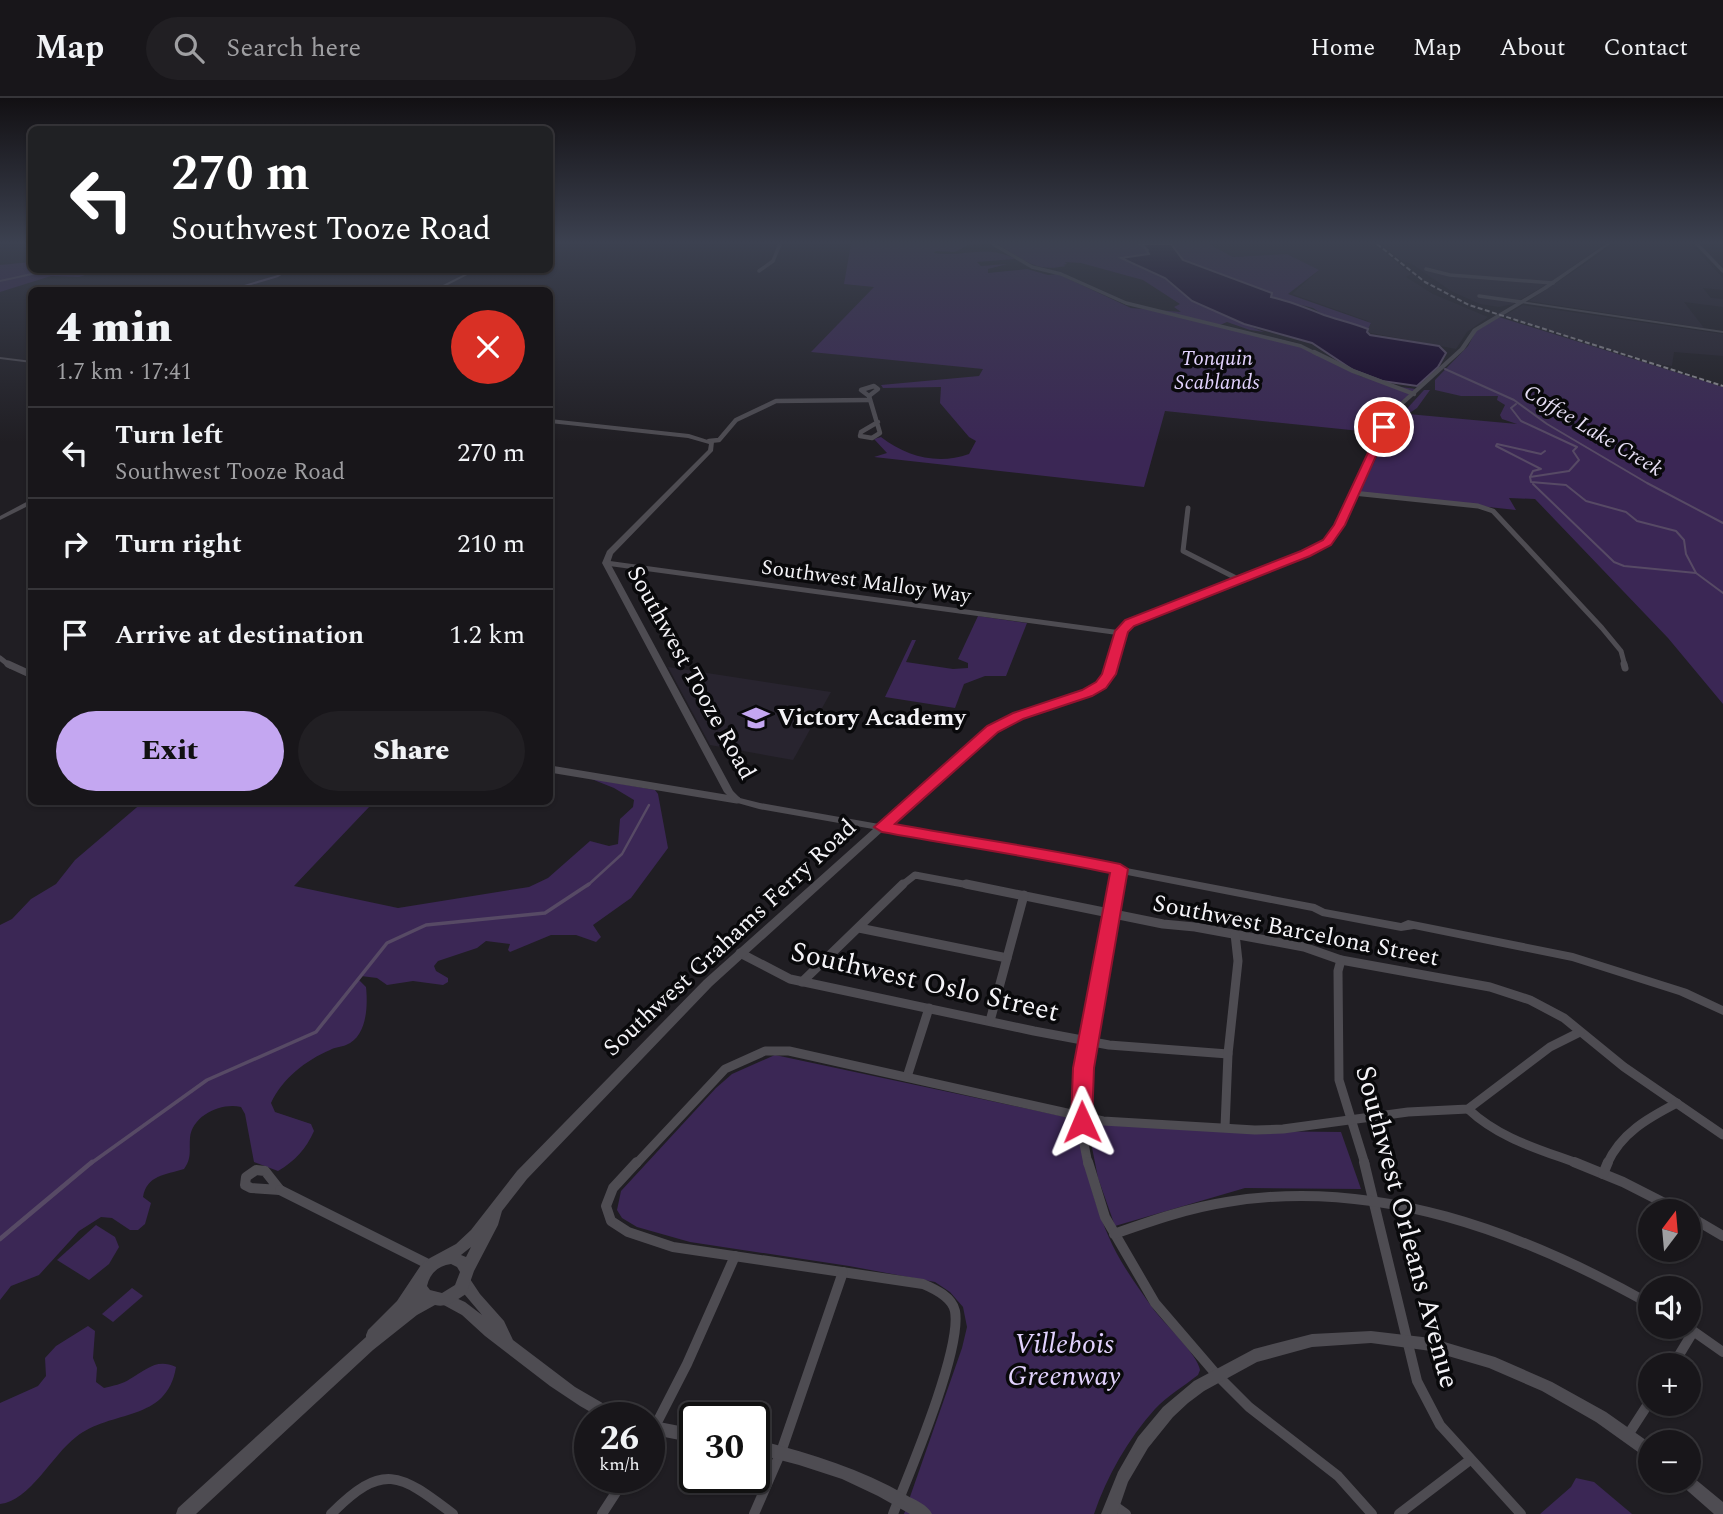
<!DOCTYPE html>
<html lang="en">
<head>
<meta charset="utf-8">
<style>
  :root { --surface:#18161a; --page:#211f23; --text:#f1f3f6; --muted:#9f9fa2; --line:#363539; --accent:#c4a7f1 }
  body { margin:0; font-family:Spectral,serif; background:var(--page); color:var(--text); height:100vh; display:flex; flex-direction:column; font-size:26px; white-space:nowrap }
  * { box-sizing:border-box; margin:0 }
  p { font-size:23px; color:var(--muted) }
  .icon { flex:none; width:38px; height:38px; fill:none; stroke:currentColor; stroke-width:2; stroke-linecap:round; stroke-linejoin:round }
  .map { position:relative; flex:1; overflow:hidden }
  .drawer { position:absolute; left:28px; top:189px; width:525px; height:518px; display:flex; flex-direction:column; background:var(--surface); border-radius:10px; box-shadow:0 2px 5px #0004,0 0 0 2px var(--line) }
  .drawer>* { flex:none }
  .guide { position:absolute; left:28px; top:28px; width:525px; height:147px; border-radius:10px; box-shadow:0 2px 5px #0004,0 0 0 2px var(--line); background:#202124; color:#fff; overflow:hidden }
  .needle { width:46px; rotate:16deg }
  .controls { position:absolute; left:1638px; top:1101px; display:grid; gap:14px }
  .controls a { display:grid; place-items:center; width:63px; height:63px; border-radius:50%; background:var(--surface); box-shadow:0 2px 5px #0004,0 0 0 2px var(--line); font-size:35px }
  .speed { position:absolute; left:574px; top:1304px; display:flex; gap:14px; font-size:35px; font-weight:700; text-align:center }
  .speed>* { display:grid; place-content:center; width:91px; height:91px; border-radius:50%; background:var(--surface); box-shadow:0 2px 5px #0004,0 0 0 2px var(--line); line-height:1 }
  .speed small { font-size:18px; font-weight:400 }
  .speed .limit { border:4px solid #111; border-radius:10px; background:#fff; color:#111 }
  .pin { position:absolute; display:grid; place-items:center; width:60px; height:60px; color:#fff; margin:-30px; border:4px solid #fff; border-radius:50%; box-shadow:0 2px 7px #0007 }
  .me { position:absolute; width:77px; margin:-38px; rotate:359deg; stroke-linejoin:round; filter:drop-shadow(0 0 5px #0008) }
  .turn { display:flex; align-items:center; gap:24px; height:147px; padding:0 28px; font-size:32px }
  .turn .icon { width:91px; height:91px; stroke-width:2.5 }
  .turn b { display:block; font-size:49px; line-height:60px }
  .round { display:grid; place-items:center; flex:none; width:74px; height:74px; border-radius:37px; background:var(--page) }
  .headline { display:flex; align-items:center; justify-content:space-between; height:119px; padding:0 28px }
  h1 { font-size:42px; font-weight:800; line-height:52px }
  .cta { display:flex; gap:14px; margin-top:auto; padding:14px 28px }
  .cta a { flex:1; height:80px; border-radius:42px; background:var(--accent); color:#111; font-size:28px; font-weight:800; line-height:80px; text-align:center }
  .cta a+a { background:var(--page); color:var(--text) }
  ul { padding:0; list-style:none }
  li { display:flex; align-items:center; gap:21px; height:91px; padding:0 28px; border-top:2px solid var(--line) }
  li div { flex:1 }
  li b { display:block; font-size:26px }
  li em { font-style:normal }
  header { display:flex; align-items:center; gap:42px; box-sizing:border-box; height:98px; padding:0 35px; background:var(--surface); border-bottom:2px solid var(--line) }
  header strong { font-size:33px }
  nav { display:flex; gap:38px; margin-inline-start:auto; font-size:24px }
  .search { width:490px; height:63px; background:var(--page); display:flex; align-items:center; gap:18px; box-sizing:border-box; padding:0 24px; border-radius:38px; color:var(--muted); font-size:26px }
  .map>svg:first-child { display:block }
</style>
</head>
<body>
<header>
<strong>Map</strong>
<div class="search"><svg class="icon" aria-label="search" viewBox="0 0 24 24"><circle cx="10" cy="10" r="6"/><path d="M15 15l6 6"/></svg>Search here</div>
<nav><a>Home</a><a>Map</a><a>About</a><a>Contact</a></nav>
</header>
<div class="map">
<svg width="1723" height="1416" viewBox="0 0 1723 1416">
  <rect width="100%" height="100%" fill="#201e23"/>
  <!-- built -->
  <g fill="#28242f">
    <path d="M1209 146H1374L1411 176 1406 179 1433 196 1488 219 1467 234 1456 251 1366 234 1371 226 1368 223 1292 196 1318 173 1287 156 1233 159Z"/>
    <path d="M1381 146H1604L1552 183 1513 206 1499 209 1480 206 1451 193 1412 166 1402 163Z"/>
    <path d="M1615 146H1691L1723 180V192L1703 190 1711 200 1723 201V209L1684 204 1704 230 1529 203Z"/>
    <path d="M1523 207 1723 236V258L1674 254 1672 268 1657 266 1504 218Z"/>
    <path d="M668 569 831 594 793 662 710 647Z"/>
  </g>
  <!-- green -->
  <g fill="#3b2755">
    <path d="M851 146H990L968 147 955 154 936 153 934 155C963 160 987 145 1015 161L977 164 981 168 1007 166 988 171V175L1027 171 1048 177 1058 176 1131 210 1181 214 1174 209 1180 206 1143 182 1081 165 1065 164 1067 166 1063 167 1066 168C1032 175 1024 160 997 146H1143L1244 226 1264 234 1250 232 1227 224 1220 227 1299 246 1360 278 1393 288 1416 291 1395 312 1380 335 1165 313 1144 389 874 359 887 355 874 341 881 339C907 359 938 367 969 356L976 343 969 339 940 305 941 289 883 290 881 287 979 278 983 271 811 254 874 189 844 186Z"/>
    <path d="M1171 146H1209L1233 159 1287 156 1319 172 1288 196 1371 225 1368 231 1322 216 1313 210 1270 199 1272 195 1183 162Z"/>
    <path d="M31 164 32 172H101L79 179 51 178 0 194V167Z"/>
    <path d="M1499 219 1723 289V606L1668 540 1535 401 1509 400 1516 412 1359 395 1393 326 1424 292H1430L1417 310 1408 316 1517 326 1502 321 1500 317 1505 307 1497 302 1498 298H1461L1435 292V282L1468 248 1476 233Z"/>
    <path d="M978 518 1027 525 1006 578H985L964 586 955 610 885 599 912 542H916L906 564 953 571 968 570V565L958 561Z"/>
    <path d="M589 680 655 692 658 696 668 750 631 800 593 827 601 839 596 844 576 837H551L510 854 508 852 510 846 486 843 477 850 438 863 434 868 436 873 448 880V884L443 887 413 883 387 887 377 880 361 878 359 882 366 889C368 908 367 939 346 947 341 949 335 949 330 952 306 962 282 981 271 1005L275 1014 311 1026 314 1033C306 1051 295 1063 278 1073L254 1064 245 1016 241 1009C222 1004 192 1017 190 1040 189 1053 192 1060 184 1071 165 1077 147 1077 143 1099L151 1105 145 1126 138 1132H130L112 1120 101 1119 79 1133 39 1177 11 1188 0 1202V827L12 821 31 801 56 786 75 762 143 704H344L370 708 294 788 398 810 529 789 548 780 590 743 609 748 618 746 620 721 633 709 634 702 614 690Z"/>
    <path d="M775 957 1071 1020 1077 1024C1085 1071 1097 1121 1121 1163 1131 1180 1143 1196 1154 1212 1165 1226 1198 1257 1200 1272L1198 1277C1184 1288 1167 1298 1155 1311 1128 1341 1107 1378 1094 1416H904L962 1250 967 1229 963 1209 950 1194 935 1184 849 1168 690 1144 637 1129 622 1120 617 1112 621 1093 716 990 732 976Z"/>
    <path d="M1087 1024 1255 1033 1341 1034 1361 1091 1245 1090 1115 1128 1098 1080Z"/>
    <path d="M96 1127 115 1139 119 1149 109 1166 89 1182 57 1162Z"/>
    <path d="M132 1190 143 1198 113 1224 102 1216Z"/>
    <path d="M88 1228 95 1233 93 1260 97 1270 96 1284 104 1290C112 1288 123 1286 130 1281 147 1271 157 1260 176 1269 167 1325 111 1311 76 1339 52 1357 30 1403 0 1406V1305L38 1288 46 1278 45 1260 56 1248Z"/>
    <path d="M1576 1380 1594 1384 1632 1416H1540L1571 1389Z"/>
  </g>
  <!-- water -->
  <path fill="#140227" stroke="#574a65" stroke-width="2" d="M1143 146H1171L1183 162 1272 195 1271 199C1290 203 1306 210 1324 217 1339 222 1353 225 1368 231L1367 234 1370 237 1439 248 1446 255 1438 269 1417 288 1382 283 1353 272 1312 245 1244 226 1192 203 1165 180 1121 160 1149 156Z"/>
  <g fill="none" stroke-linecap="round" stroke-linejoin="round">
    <!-- stream-far3 -->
    <g stroke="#574a65" stroke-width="2">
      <path d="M1139 146 1148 152"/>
      <path d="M0 183 50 172"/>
      <path d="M231 192 278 178 287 172"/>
      <path d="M1445 271 1514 302 1547 326 1647 385 1723 425"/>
      <path d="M1516 306 1511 310 1521 323 1577 349 1573 353 1579 362 1569 373 1530 379 1531 384 1566 387 1586 403 1626 414 1637 423 1676 433 1684 442 1686 456 1696 475 1723 495"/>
      <path d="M1530 379 1533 373 1541 371 1496 348 1497 346 1541 356 1545 353"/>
      <path d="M1533 386 1614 464 1624 468 1696 475"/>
    </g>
    <!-- stream-far2 -->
    <path stroke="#574a65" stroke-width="2.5" d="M587 788 622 756 649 707"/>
    <!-- stream-far1 -->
    <path stroke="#574a65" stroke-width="3.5" d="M90 1066 207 982 316 934 387 845 426 827 545 815 589 786"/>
    <!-- stream -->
    <path stroke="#574a65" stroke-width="4.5" d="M0 1141 92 1064"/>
    <!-- minor-far5 -->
    <g stroke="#4e4c52" stroke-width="3.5">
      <path d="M993 146 1032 169 1061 176 1126 205 1301 248 1317 256"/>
      <path d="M1697 146 1723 173"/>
      <path d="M1426 171 1450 177 1553 185"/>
      <path d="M759 173 773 163 780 146"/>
      <path d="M1479 198 1521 204"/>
    </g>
    <!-- minor-far4 -->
    <g stroke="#4e4c52" stroke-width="4.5">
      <path d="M1314 254 1353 273 1414 296"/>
      <path d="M874 288 878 291 869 298 861 292Z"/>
      <path d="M869 298 880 335 872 340 860 338 861 334 878 324"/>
      <path d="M709 343 719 342 736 322 776 303 869 302"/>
    </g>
    <!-- minor-far3 -->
    <g stroke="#4e4c52" stroke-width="5">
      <path d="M1353 395 1478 408 1493 413 1602 530 1621 553 1625 568"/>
      <path d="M1188 410 1183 453 1238 481"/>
      <path d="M606 465 1121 535"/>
      <path d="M0 560 10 568"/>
    </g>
    <!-- minor-far2 -->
    <g stroke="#4e4c52" stroke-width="7">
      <path d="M8 566 32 577"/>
      <path d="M1624 566 1625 570"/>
      <path d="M550 671 737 702"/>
      <path d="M901 788 915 777 974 788"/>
      <path d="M1117 788 1120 771"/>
    </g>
    <!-- minor-far1 -->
    <g stroke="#4e4c52" stroke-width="9">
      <path d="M966 786 1163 826 1195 829 1304 849 1341 862 1490 889 1530 902 1564 920 1624 969 1723 1037"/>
      <path d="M859 830 1007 860"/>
      <path d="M740 855 790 881 1034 933 1109 947 1228 956"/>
      <path d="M1341 862 1338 873 1339 982 1365 1066"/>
      <path d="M802 884 903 786"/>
      <path d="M990 923 1024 797"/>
      <path d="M907 979 929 910"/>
      <path d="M1468 1011C1500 1041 1539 1051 1579 1066"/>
      <path d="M1225 1029 1228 956 1238 863 1235 836"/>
      <path d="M636 1066 725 971 765 953H789L1103 1023 1255 1032 1283 1031 1408 1014 1468 1011 1550 949 1580 934"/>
      <path d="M1088 1066 1084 1046 1081 993 1117 786"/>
      <path d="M1607 1066C1621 1035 1648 1020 1677 1005"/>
    </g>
    <!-- minor -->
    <g stroke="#4e4c52" stroke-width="10">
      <path d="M637 1064 613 1090 606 1108 611 1123 628 1134 673 1149 923 1186C935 1191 952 1199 955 1213 962 1252 909 1376 893 1416"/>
      <path d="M1088 1064 1105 1119 1155 1205 1216 1276 1249 1309 1338 1378 1372 1416"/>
      <path d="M1364 1064 1417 1283 1440 1327 1521 1416"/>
      <path d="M1574 1064 1623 1084 1680 1113"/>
      <path d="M256 1072 265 1073 280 1092 251 1090 245 1087 246 1079Z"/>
      <path d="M1603 1076 1608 1064"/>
      <path d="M280 1092 430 1167"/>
      <path d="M1689 1118 1723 1138"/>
      <path d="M1114 1136C1151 1123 1188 1110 1227 1104 1376 1079 1522 1134 1650 1206"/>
      <path d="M1686 1228 1723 1254"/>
      <path d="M1673 1267 1693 1234"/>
      <path d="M1628 1337 1650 1303"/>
      <path d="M649 1340 687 1266 735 1158"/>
      <path d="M1112 1406 1126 1416"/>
      <path d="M331 1416C383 1364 399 1375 453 1416"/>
      <path d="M602 1416 626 1379"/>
      <path d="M754 1416 781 1354 843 1174"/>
      <path d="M1399 1416 1470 1362"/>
    </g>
    <!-- tertiary -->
    <g fill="#4e4c52" fill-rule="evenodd">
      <path d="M1520 203 1723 233V235L1521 205Z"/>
      <path d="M0 259 32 263V265L0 261Z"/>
      <path d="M32 401V406L0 422V418Z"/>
      <path d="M465 1179 470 1181 480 1196 504 1223 513 1242 575 1289 606 1307 623 1315 625 1320H601L580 1308 550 1288 485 1238 462 1217 440 1205 438 1201 440 1197 445 1195 465 1204 482 1217 465 1197 458 1185 460 1181Z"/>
      <path d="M1371 1233 1431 1240 1495 1259 1552 1284 1606 1314 1650 1345V1361L1645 1359 1596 1324 1542 1293 1489 1270 1431 1253 1371 1245 1312 1249 1257 1264 1204 1293 1188 1305 1173 1319 1148 1350 1128 1384 1117 1416H1101L1118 1374 1138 1339 1163 1309 1194 1283 1254 1251 1312 1236Z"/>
      <path d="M649 1322 695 1331V1345L649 1336Z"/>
      <path d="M754 1341C807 1354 859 1370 906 1397 915 1402 928 1407 932 1416H910L878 1398 842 1381 799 1367 754 1355Z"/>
      <path d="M1689 1376 1723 1404V1416H1714L1681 1387 1679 1382H1689Z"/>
    </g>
    <!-- secondary -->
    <g fill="#4e4c52" fill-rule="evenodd">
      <path d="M1606 146H1610L1547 191 1477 233 1464 252 1400 310 1387 329 1340 432 1329 445 1309 457 1137 524 1126 534 1113 576 1101 591 1011 624 981 644 889 728 1021 751 1047 752 1074 760 1315 806 1325 811 1401 825 1408 822 1573 855 1687 891 1723 908V917L1679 897 1572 863 1414 831 1401 833 1322 818 1312 813 1071 766 1047 758 1021 757 883 733 712 888 527 1081 502 1113 498 1127 474 1173 466 1196C456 1202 448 1210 435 1207L417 1217 373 1252 196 1416H176L178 1410 366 1239V1237L368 1232 397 1203 421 1167 430 1160 456 1146 471 1132 517 1073 704 882 873 731 759 711 734 704 724 694 602 465 607 453 708 352 709 346 688 340 550 325V321L689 336 714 344 713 353 613 456 610 465 733 693 740 700 760 705 879 726 975 640 1005 620 1095 587 1105 575 1118 533 1131 520 1303 453 1325 443 1334 431 1381 329 1396 308 1460 250 1473 231 1543 189ZM471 1149 466 1159 461 1157ZM451 1166 457 1169 460 1174 455 1187 442 1195 430 1192 427 1188C430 1175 438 1168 451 1166Z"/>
      <path d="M473 172H477L438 192H433Z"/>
    </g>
    <!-- rail -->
    <path stroke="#959398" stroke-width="2" stroke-dasharray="5 2.5" stroke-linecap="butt" d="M1377 146 1425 184 1469 207 1723 288"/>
  </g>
  <!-- sky -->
  <linearGradient id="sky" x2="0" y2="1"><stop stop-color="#121013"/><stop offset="0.42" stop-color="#3c4150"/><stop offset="1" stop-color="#3c4150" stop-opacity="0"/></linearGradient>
  <rect width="1723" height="344" fill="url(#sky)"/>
  <!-- route -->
  <path fill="#e11d48" stroke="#92132f" stroke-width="2" d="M1381 327 1389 329 1345 427 1331 447 1310 458 1134 528 1128 534 1116 576 1106 590 1092 598 1023 621 998 634 895 726C970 740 1045 750 1120 766L1128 771 1094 970 1092 1024 1089 1030 1082 1033 1074 1030 1071 1024 1073 970 1110 775C1035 759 958 748 882 734L874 729 987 628 1013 615 1082 592 1096 584 1102 576 1115 533 1125 522 1301 453 1323 442 1334 427Z"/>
  <!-- icons -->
  <defs>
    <symbol id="school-bare" viewBox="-9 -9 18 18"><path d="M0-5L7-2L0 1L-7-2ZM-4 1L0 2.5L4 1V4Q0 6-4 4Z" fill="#c4a7f1" stroke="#09090b" stroke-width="2.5" paint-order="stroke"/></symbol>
  </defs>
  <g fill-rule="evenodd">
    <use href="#school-bare" x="737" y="601" width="38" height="38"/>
  </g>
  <g text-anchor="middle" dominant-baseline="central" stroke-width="7" stroke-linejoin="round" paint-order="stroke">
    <!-- far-park labels -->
    <g font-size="21" font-style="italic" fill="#e3d3ff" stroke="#09090b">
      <text x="1217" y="261">Tonquin<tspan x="1217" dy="24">Scablands</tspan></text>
    </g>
    <!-- far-water labels -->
    <g font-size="21" font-style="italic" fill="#e7dff5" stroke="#09090b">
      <text transform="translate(1593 333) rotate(31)">Coffee Lake Creek</text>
    </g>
    <!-- far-street labels -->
    <g font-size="21" fill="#f4f3f7" stroke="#09090b">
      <text transform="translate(866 484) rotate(8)">Southwest Malloy Way</text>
    </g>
    <!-- street labels -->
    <g font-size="24" fill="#f4f3f7" stroke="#09090b">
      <text transform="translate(691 575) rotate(61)">Southwest Tooze Road</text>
      <text transform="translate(1296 833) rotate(11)">Southwest Barcelona Street</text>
      <text transform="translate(730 840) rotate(-43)">Southwest Grahams Ferry Road</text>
    </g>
    <!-- poi labels -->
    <g font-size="24" font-weight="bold" fill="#f4f3f7" stroke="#09090b" text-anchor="start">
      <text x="777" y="620">Victory Academy</text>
    </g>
    <!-- near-street labels -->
    <g font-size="28" fill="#f4f3f7" stroke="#09090b">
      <text transform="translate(925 884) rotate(13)">Southwest Oslo Street</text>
      <text transform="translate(1407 1129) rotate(75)">Southwest Orleans Avenue</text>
    </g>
    <!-- near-park labels -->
    <g font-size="28" font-style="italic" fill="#e3d3ff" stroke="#09090b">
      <text x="1064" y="1246">Villebois<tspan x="1064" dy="32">Greenway</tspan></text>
    </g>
  </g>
</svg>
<div class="controls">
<a><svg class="needle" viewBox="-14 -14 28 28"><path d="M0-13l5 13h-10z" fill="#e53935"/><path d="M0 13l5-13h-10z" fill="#9f9fa2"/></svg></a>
<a><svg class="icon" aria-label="sound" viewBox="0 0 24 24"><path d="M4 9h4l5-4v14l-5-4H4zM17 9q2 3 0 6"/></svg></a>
<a>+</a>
<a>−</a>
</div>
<div class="speed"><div>26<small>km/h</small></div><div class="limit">30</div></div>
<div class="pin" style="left:1384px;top:329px;background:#d93025"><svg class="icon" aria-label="arrive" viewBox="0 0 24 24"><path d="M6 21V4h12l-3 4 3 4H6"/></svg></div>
<svg class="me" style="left:1082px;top:1024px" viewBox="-20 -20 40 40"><path d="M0-17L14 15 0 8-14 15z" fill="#e11d48" stroke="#fff" stroke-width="4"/></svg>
<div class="guide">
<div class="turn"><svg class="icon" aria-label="left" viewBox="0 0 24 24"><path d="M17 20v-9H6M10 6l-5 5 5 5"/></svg><div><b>270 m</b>Southwest Tooze Road</div></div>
</div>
<section class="drawer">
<div class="headline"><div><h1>4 min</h1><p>1.7 km · 17:41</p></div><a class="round" style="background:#d93025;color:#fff"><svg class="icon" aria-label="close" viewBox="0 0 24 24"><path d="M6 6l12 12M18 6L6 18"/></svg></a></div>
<ul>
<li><svg class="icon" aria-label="left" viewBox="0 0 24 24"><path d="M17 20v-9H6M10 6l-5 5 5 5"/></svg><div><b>Turn left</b><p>Southwest Tooze Road</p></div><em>270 m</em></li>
<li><svg class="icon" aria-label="right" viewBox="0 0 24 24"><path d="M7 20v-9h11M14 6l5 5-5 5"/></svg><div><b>Turn right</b></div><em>210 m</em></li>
<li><svg class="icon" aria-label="arrive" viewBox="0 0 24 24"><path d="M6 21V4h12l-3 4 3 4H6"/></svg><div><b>Arrive at destination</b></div><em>1.2 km</em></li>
</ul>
<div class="cta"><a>Exit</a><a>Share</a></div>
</section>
</div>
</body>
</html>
